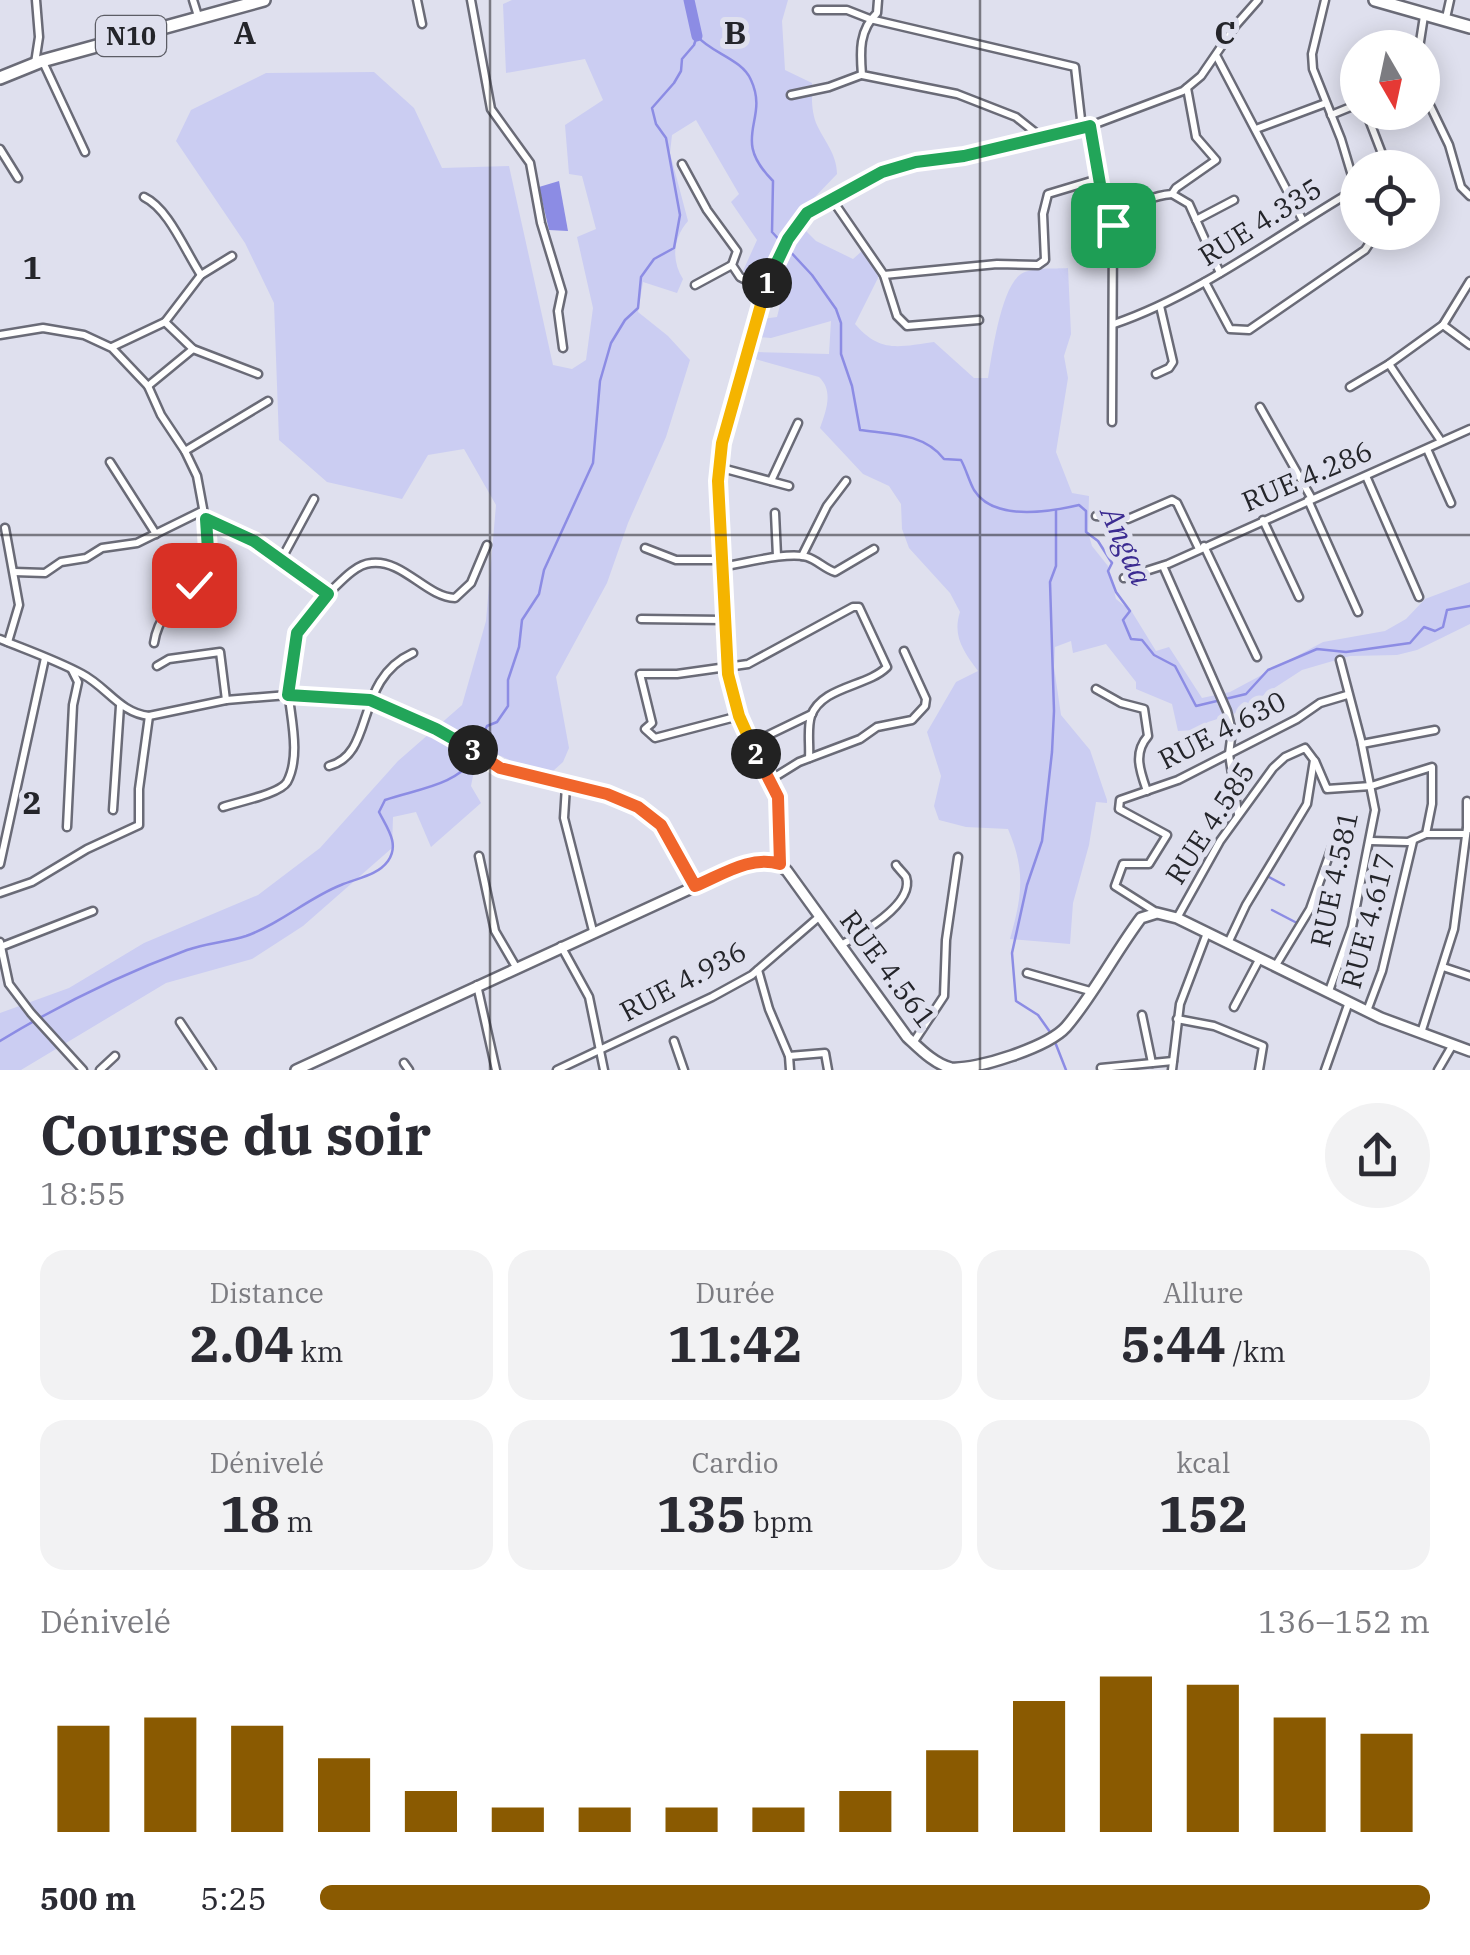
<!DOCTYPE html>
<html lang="fr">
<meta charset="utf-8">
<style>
body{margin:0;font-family:"IBM Plex Serif",serif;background:#f2f2f3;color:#2b2b33;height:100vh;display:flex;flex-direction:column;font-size:38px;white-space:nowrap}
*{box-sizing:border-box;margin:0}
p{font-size:32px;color:#7c7c81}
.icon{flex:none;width:55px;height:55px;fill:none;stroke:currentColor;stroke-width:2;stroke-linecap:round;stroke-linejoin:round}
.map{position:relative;height:1070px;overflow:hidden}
.drawer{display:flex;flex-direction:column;background:#fff;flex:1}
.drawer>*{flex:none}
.needle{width:65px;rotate:171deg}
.fabs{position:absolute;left:1340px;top:30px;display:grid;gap:20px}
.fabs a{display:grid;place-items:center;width:100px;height:100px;border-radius:50%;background:#fff;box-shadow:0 5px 25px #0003;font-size:50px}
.pin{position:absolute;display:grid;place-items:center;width:85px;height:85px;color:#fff;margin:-42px;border-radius:20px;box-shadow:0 5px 15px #0006}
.km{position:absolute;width:50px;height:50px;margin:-25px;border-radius:50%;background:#222;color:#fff;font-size:28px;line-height:50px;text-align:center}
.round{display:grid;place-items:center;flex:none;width:105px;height:105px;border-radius:52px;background:#f2f2f3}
.overview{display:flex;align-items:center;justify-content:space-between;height:170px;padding:0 40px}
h1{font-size:55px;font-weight:800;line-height:75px}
.metrics{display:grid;grid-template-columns:repeat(3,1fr);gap:15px;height:170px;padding:10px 40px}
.metrics div{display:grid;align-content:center;border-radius:25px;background:#f2f2f3;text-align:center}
.metrics b{font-size:50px;font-weight:800}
.metrics small{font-size:28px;font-weight:400}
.metrics p{font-size:28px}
.chart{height:280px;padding:20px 40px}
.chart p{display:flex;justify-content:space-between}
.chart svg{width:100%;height:180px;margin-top:10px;stroke:#8a5a01;stroke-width:6}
ul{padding:0 40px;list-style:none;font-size:32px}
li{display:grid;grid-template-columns:160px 120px 1fr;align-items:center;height:75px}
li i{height:25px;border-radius:12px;background:#8a5a01}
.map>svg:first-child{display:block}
.green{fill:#cbcdf2}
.water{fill:#8c8ce4}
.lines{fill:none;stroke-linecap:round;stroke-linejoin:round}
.stream{stroke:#8c8ce4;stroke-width:2.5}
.river{stroke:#8c8ce4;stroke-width:11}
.minor-casing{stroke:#6a6b77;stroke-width:11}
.secondary-casing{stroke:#6a6b77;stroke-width:14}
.trunk-casing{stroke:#6a6b77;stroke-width:16}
.minor{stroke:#fff;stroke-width:6}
.secondary{stroke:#fff;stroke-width:9}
.trunk{stroke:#fff;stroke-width:11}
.split-1-casing{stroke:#fff;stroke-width:20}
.split-2-casing{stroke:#fff;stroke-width:20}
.split-3-casing{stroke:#fff;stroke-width:20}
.split-4-casing{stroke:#fff;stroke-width:20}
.split-1{stroke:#22a559;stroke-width:12}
.split-2{stroke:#f5b400;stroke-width:12}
.split-3{stroke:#f0652b;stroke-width:12}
.split-4{stroke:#22a559;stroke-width:12}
.grid{fill:none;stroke:#24252a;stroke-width:2.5;stroke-opacity:0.55}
.labels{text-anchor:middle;stroke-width:10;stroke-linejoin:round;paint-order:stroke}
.shield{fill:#dfe0ee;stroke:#5c5d65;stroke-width:2.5}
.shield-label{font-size:25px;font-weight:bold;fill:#24252a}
.street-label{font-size:28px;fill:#24252a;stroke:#dfe0ee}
.water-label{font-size:30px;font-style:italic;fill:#3b2b91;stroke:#dfe0ee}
.grid-label{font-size:32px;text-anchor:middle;font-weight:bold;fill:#24252a;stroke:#dfe0ee;stroke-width:10;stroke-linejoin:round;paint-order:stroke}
</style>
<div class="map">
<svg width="1470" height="1070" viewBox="0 0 1470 1070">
<rect width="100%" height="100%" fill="#dfe0ee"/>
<!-- green -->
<g class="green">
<path d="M512 0H788L782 21 785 70 812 83C812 97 811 109 816 123 824 141 837 154 837 174L791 222 761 282 743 271 757 240 731 202 739 194 696 120 672 135 670 153 688 221C673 238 671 260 683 279L677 293 643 282 638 312 668 336 690 360 666 437 628 523 607 583 556 677 569 748 563 762 553 771 534 772 501 756 489 757 475 766 471 786 481 803 431 847 416 812 393 817 392 848 303 926 252 959 166 983 21 1070H0V1013L69 988 144 943 258 895 320 848 398 761 462 705 486 621 496 505 464 449 428 455 402 499 327 482 279 440 274 303 245 243 176 141 191 110 266 73 374 72 414 108 442 168 509 166 553 365 572 369 586 360 593 308 577 237 596 229 582 176 569 174 565 125 603 100 585 59 506 73 503 4Z"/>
<path d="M805 230 816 241 853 259 862 251 879 276 855 324C880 353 898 347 934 342L974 378H988C992 354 1001 287 1021 274 1032 267 1055 269 1068 268L1071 334 1064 356 1068 378 1056 452 1072 493 1089 496 1088 532 1092 546 1108 566 1116 599 1132 612 1156 651 1169 647 1202 698 1230 692 1323 642 1385 631 1406 619 1425 599 1470 582V624L1417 650 1397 655 1350 656 1302 670 1236 713 1208 722 1195 730 1178 731 1172 704 1136 689V682L1106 644 1073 653 1071 641 1055 647 1054 667 1061 715 1090 750 1107 800V803L1096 802 1089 845 1073 903 1070 944 1010 939C1022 896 1026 871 1008 829L966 827 939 820 934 806 941 776 927 732 956 682 978 671C964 652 952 636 960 612L950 593 909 548 902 529 901 504 889 486 863 474 820 428C826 411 834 391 819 377L755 359 757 352 829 354 831 321 771 338 758 337 762 319 777 317 780 305 768 304 786 256Z"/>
</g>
<!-- water -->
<polygon class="water" points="559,181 568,231 549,230 539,187"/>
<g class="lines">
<!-- stream -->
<g class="stream">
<polyline points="1267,876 1284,885"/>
<polyline points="1272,910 1297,923"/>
<polyline points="1050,1032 1038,1015 1016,1001 1012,953 1027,885 1042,841 1052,752 1054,711 1050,582 1056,566 1056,511"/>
<path d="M0 1041C59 1005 122 974 187 950 206 943 227 942 246 936 280 924 308 898 341 885 357 878 377 876 388 861 400 844 387 828 379 812L385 800C416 789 458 786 476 755 482 746 482 736 487 726L497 722 508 706V680L519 647 522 620 539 594 544 570 593 463 600 381 611 343 625 320 638 308 641 277 654 259 674 248 680 215 666 138 656 124 652 108 674 83 681 71 682 59 694 45 697 36C711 53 742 59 751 80 770 121 729 137 773 181L772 232 812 275 836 309 841 323V354L852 386 860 430C890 434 924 433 944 459L961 460C966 469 969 481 974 490 994 522 1049 512 1079 505L1086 511V532L1098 541 1112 563 1108 571 1116 592 1130 611 1123 620 1131 639 1142 640 1154 655 1175 666 1196 706 1246 694 1268 670 1317 649 1346 652 1410 643 1424 627 1435 631 1443 627 1447 610 1470 606"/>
<polyline points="1055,1042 1066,1070"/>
</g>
<!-- river -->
<polyline class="river" points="689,0 697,36"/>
<!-- minor casing -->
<g class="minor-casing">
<g id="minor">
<polyline points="193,0 198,16"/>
<polyline points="417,0 422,24"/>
<polyline points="471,0 491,109 530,163 541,223 562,292 558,311 563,348"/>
<path d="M878 0 877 13C859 30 860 51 862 75L957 94 1016 117 1041 137"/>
<polyline points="817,10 847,10 870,19 1075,67 1082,128"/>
<polyline points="1446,18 1450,0"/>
<polyline points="1419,48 1424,16"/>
<polyline points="1217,57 1302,219"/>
<polyline points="43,62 85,152"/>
<polyline points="35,63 39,37 36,0"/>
<polyline points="1422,89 1449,145 1461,187 1470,196"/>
<polyline points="791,95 829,87 861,75"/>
<polyline points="1366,112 1386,164 1405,160 1411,168"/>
<polyline points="1331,115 1358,104"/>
<path d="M1090 126 1099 184 1113 225C1140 212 1137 197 1172 194L1176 188 1216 160 1196 137 1187 88"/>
<polyline points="1256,129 1326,103"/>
<polyline points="0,149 18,178"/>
<polyline points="682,164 707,210 737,251 732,265 740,277 764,289"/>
<polyline points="1172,194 1189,204 1220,273"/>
<path d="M144 197C169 209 185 251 201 275"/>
<polyline points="831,198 884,275 997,264 1038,265 1045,260 1043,214 1048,194 1098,179"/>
<polyline points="1196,220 1234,200"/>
<polyline points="232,256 201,275 165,322 193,349 258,374"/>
<polyline points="884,275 897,316 907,326 979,320"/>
<polyline points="1205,282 1230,329 1249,330 1365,250 1369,244 1368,232"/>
<polyline points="695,285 732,265"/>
<path d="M1114 324C1201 294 1277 235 1356 189L1341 139 1313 69 1312 54 1325 0"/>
<polyline points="1443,325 1470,345"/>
<polyline points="0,335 43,328 84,335 112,348 148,386 161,415 185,451 197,476 205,519 253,541 328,594"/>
<polyline points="112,347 165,322"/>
<polyline points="1389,364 1441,441"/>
<polyline points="1156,374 1169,368 1173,362 1160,306"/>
<polyline points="148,386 193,349"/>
<polyline points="1350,387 1389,364 1443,325 1470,281"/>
<polyline points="1260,407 1312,499"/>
<polyline points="1112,422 1113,225"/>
<polyline points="1427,449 1451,503"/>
<polyline points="185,451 268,401"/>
<polyline points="110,462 156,534"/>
<polyline points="718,467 789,486"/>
<polyline points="1366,476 1419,597"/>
<polyline points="771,481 798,423"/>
<polyline points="1308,500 1358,612"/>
<polyline points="775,513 777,556"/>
<polyline points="1096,516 1128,519 1172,500 1177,503 1199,549"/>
<polyline points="1263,520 1299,597"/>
<polyline points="5,528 19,605 8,642"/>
<polyline points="1204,546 1257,657"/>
<polyline points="645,548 676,560 720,560"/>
<polyline points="802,556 827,506 846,481"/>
<polyline points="281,560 314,499"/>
<polyline points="1163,566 1227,711 1232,731 1229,754 1238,814"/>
<path d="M720 567C742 564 788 551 807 557 817 560 825 569 835 572L874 549"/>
<polyline points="14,572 45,573 61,562 86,558 102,548 137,543 202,511"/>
<polyline points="1124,578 1168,564 1470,429"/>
<polyline points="641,619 724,620"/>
<path d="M0 639C27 650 56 660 82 674 107 687 120 713 149 716L226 700 288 695 369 700 436 729 501 768 607 794 638 807 661 825 695 886"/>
<path d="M154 643C157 621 175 595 195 585L207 550 206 521"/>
<polyline points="157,666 169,659 220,652 226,700"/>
<path d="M1096 689 1121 703 1144 709 1148 736C1133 753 1140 771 1147 791"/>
<path d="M739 716 655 738 645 729 652 723 640 674H677L748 664 853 607H859L887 667C867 687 822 686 811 716 807 728 810 745 809 758"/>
<polyline points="750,744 812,714"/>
<polyline points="1362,744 1435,730"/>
<polyline points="1315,761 1327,789 1371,786 1432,767 1432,804 1426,834 1408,842 1371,841"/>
<path d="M329 766C376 754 353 680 413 653"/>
<polyline points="770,780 799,762 860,739 877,727 912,720 925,706 926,699 904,651"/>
<polyline points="566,786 564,818 593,931"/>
<polyline points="1467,801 1467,828"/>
<path d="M223 807C237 802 280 794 287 782 300 758 292 723 289 698 284 653 302 619 334 588 343 579 357 564 371 563 403 559 426 597 455 598L471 583 487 545"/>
<polyline points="113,810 120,706"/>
<polyline points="67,827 73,705 78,682 72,670"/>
<polyline points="1426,834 1466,834"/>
<polyline points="479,856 495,931 516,967"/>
<polyline points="0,864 45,658"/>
<polyline points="780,864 778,797 741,722 728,675 717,481 723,443 757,313 764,289 789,239 807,213 821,203 890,169 964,156 1090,126 1183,91 1201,76 1236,25 1258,0"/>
<polyline points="0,893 32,882 87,849 139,825 139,789 149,716"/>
<polyline points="1156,912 1115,886 1123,864 1149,864 1167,835 1119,809 1120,800 1178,780 1297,719 1320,703 1347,695"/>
<polyline points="1177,918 1220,841 1273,768 1285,757 1305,748 1314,760 1307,804 1246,905 1229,941"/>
<polyline points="0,942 9,984 31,1013 83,1070"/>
<path d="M841 945C859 935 915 904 906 877 905 875 897 867 896 865"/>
<polyline points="3,946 93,911"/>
<polyline points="561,946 589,997 604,1070"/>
<polyline points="1276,965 1310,909 1332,847"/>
<polyline points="1443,967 1470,976"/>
<polyline points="758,970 769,1009 789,1056 790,1070"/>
<polyline points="1027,973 1090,991"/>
<polyline points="477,985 496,1070"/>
<polyline points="1329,991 1352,927 1375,810 1361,740 1340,660"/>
<polyline points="1234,1007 1260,958"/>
<polyline points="1367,1011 1382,971 1413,841"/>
<polyline points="1142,1015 1152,1063"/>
<polyline points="1177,1019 1214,1026 1263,1046 1259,1070"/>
<polyline points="180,1022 212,1070"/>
<polyline points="1421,1033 1454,929 1467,828 1470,829"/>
<polyline points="674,1041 684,1070"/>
<polyline points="913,1043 944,996 946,940 958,857"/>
<polyline points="789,1056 825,1053 828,1070"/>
<polyline points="404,1063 409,1070"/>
<polyline points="1101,1068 1173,1061"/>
<polyline points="100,1070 115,1056"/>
<polyline points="557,1070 712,997 752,975 820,916"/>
<polyline points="1172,1070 1180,1004 1207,933"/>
<polyline points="1325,1070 1349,1002"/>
<polyline points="1438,1070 1452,1046"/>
</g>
</g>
<!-- secondary casing -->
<g class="secondary-casing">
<path id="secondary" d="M296 1070 744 864C760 860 775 859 787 871L907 1037C919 1048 934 1064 951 1068 977 1070 1048 1047 1066 1027 1092 997 1116 951 1141 918L1157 913 1177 918 1381 1018 1470 1051"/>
</g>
<!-- trunk casing -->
<g class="trunk-casing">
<g id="trunk">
<polyline points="1375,0 1470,27"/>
<polyline points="0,78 42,61 264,0"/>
</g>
</g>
<!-- minor -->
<use href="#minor" class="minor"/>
<!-- secondary -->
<use href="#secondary" class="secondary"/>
<!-- trunk -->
<use href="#trunk" class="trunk"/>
</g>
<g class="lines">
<!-- split-1 casing -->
<g class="split-1-casing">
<polyline id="split-1" points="767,283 788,239 807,213 882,172 916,162 964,156 1090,126 1100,184 1113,225"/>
</g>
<!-- split-2 casing -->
<g class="split-2-casing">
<polyline id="split-2" points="756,754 739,716 728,674 718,481 722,443 767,283"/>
</g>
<!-- split-3 casing -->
<g class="split-3-casing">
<path id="split-3" d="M473 750 500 768 607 794 638 807 661 825 695 886C722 875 750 855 780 864L778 797 756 754"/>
</g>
<!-- split-4 casing -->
<g class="split-4-casing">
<polyline id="split-4" points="194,585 208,550 206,519 254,541 328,594 297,633 288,695 370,700 436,729 473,750"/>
</g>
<!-- split-1 -->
<use href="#split-1" class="split-1"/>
<!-- split-2 -->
<use href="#split-2" class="split-2"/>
<!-- split-3 -->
<use href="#split-3" class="split-3"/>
<!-- split-4 -->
<use href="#split-4" class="split-4"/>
</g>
<!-- grid -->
<path class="grid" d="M490 0V1070M980 0V1070M0 535H1470"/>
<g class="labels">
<!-- shield labels -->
<rect class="shield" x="96" y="16" width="70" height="40" rx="8"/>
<g class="shield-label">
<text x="131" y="45">N10</text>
</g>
<!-- street labels -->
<g class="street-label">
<text transform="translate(1260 222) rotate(-32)" y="10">RUE 4.335</text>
<text transform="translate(1307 476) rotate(-23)" y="10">RUE 4.286</text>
<text transform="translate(1222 730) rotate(-27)" y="10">RUE 4.630</text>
<text transform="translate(1210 823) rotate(-57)" y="10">RUE 4.585</text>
<text transform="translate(1334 879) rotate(-78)" y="10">RUE 4.581</text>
<text transform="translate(1368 921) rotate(-75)" y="10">RUE 4.617</text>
<text transform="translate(888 969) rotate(53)" y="10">RUE 4.561</text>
<text transform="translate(683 981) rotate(-28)" y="10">RUE 4.936</text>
</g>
<!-- water labels -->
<g class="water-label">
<text transform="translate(1126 546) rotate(66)" y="10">Angaa</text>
</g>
</g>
<g class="grid-label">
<text x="245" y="44">A</text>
<text x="735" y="44">B</text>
<text x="1225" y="44">C</text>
<text x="32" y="279">1</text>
<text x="32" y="814">2</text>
</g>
</svg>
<div class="fabs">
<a><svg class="needle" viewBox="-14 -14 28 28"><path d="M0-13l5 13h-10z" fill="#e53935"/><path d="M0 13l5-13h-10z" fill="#7c7c81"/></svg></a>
<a><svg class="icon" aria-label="locate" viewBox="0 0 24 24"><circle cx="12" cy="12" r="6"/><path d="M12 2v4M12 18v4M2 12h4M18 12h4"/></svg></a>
</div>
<div class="pin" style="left:1113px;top:225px;background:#1e9e55"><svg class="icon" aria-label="arrive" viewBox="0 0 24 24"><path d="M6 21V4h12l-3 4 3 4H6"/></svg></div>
<div class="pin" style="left:194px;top:585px;background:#d93025"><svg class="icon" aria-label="check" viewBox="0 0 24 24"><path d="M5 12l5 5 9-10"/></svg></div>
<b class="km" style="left:767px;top:283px">1</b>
<b class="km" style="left:756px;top:754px">2</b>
<b class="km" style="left:473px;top:750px">3</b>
</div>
<section class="drawer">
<div class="overview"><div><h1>Course du soir</h1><p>18:55</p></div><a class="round"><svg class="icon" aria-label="share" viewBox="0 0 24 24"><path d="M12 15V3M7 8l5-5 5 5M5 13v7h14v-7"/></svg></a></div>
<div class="metrics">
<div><p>Distance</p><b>2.04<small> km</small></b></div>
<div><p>Durée</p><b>11:42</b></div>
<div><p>Allure</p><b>5:44<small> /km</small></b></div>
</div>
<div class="metrics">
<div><p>Dénivelé</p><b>18<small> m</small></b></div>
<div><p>Cardio</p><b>135<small> bpm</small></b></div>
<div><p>kcal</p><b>152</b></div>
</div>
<div class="chart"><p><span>Dénivelé</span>136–152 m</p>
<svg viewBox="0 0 160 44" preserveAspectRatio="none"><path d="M5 44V18M15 44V16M25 44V18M35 44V26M45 44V34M55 44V38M65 44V38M75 44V38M85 44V38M95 44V34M105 44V24M115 44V12M125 44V6M135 44V8M145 44V16M155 44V20"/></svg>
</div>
<ul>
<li><b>500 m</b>5:25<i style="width:100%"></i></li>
</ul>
</section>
